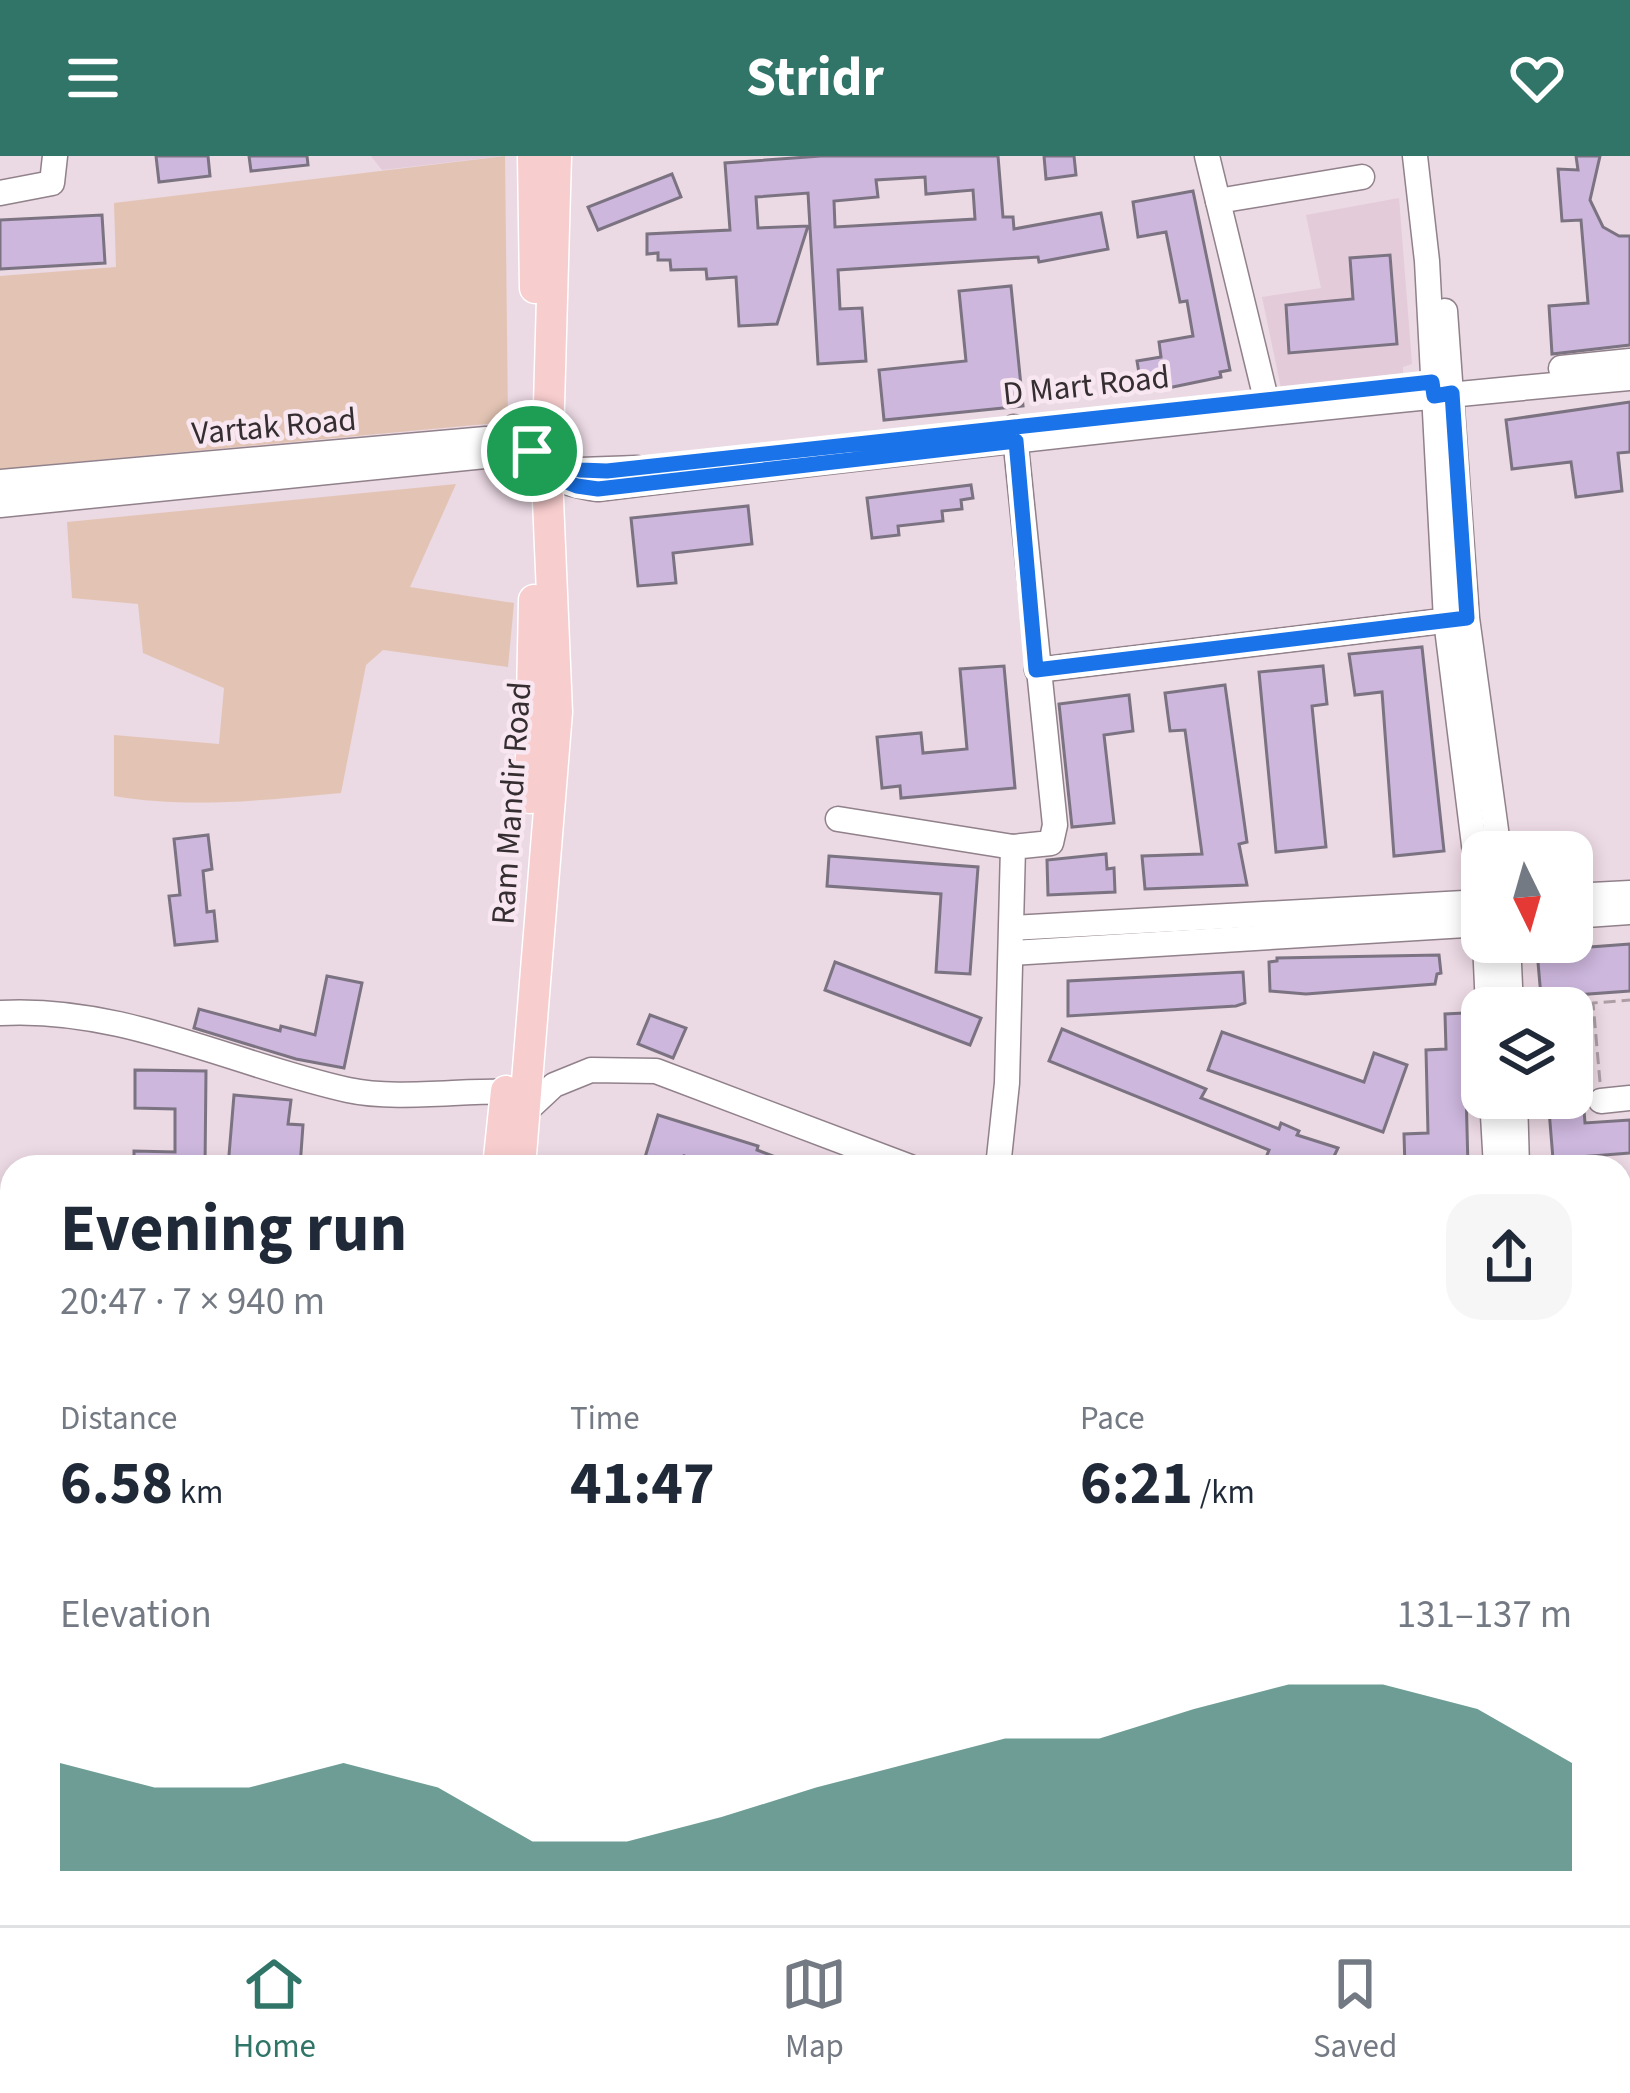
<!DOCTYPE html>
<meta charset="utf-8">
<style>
body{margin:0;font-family:"Source Sans 3",sans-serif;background:#f6f6f7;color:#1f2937;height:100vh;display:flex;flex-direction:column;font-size:45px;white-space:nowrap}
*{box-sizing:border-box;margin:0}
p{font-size:39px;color:#747a83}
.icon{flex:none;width:66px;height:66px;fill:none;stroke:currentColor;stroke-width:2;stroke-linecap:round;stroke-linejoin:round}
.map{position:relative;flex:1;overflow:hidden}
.sheet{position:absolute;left:0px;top:999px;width:1632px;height:771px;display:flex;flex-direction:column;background:#fff;border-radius:36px 36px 0 0;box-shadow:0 6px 18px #0003}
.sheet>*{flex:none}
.needle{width:78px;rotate:175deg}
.tools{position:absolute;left:1461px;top:675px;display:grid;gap:24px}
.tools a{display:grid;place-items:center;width:132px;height:132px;border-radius:24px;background:#fff;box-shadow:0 6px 18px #0003;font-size:60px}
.pin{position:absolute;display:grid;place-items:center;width:102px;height:102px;color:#fff;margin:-51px;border:6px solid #fff;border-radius:50%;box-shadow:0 3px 12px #0007}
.round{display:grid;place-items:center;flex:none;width:126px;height:126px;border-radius:36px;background:#f6f6f7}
.head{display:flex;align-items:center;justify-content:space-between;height:204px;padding:0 60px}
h1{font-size:66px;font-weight:700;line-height:90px}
.figures{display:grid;grid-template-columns:repeat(3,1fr);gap:18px;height:204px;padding:12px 60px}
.figures div{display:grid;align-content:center}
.figures b{font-size:60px;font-weight:700}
.figures small{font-size:33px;font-weight:400}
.figures p{font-size:33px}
.chart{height:336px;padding:24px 60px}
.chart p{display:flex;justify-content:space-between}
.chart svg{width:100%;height:216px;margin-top:12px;fill:#317569;opacity:.7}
header{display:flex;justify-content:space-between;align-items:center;height:156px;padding:0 60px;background:#317569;color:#fff;font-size:54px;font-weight:700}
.menu{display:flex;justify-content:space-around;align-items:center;height:168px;border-top:3px solid #e0e1e3;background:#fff;font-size:33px;color:#747a83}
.menu a{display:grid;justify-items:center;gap:6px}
.menu .active{color:#317569}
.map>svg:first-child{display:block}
.built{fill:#e3cbd9}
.green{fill:#e3c4b4}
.building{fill:#cdb7dd;stroke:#7b7381;stroke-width:3;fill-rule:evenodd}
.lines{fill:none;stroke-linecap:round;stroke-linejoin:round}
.minor-casing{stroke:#91818a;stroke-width:27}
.major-casing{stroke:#fff;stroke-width:33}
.path{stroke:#ad9ea6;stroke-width:3;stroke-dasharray:12 6;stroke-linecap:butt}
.minor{stroke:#fff;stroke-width:24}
.major{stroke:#f8cdce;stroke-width:30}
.route-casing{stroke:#fff;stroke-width:24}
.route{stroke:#1a73e8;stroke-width:15}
.labels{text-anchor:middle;stroke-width:9;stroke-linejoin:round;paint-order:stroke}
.street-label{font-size:33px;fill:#352e31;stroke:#f8e6f0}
</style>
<header><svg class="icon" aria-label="menu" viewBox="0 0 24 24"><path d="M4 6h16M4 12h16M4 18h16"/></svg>Stridr<svg class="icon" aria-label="heart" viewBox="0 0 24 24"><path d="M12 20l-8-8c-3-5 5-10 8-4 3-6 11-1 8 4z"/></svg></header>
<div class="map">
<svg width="1630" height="1769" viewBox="0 0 1630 1769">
<rect width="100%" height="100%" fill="#ebd9e3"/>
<!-- built -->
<g class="built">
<polygon points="371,0 503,0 382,14"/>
<polygon points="1399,42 1412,208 1403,211 1403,222 1281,232 1262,141 1321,132 1306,59"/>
</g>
<!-- green -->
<g class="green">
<polygon points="505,0 508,266 0,313 0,120 116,111 114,47"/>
<path d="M456 328 410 431 514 447 508 511 383 494 366 509 341 637C267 644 188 653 114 640V579L219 588 224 532 143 497 138 448 72 442 67 366Z"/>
</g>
<!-- building -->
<g class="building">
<polygon points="156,0 208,0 210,20 159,26"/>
<polygon points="249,0 307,0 308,9 251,15"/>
<path d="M821 0H998L1003 61H1013L1014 73 1101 57 1108 93 1039 106 1038 101 838 114 840 153 862 152 866 205 818 208 808 37 756 41 758 72 808 70 777 168 739 170 736 121 707 123 706 113 671 114 670 104H658V97L647 98V78L730 74 725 7ZM925 21 926 38 973 34 975 63 835 71 834 45 878 41 876 24Z"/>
<polygon points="1044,0 1074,0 1076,19 1046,23"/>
<polygon points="1576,0 1600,0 1590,44 1603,71 1619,80 1630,80 1630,189 1552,198 1549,150 1588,147 1581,64 1562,65 1558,13 1578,14"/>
<polygon points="672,18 681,41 598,74 588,51"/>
<polygon points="1193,35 1230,214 1220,216 1221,221 1168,232 1167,229 1155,231 1154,227 1141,229 1137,205 1161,201 1159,186 1193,180 1187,145 1180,146 1166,76 1138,81 1133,46"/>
<polygon points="102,59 105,107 0,113 0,64"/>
<polygon points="1390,99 1397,188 1289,197 1286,149 1353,143 1350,102"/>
<polygon points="1011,130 1023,250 884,264 879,214 966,205 959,135"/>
<polygon points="1630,246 1630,296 1618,297 1622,335 1576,341 1571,306 1512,313 1506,264"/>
<polygon points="971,329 973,342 961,344 962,353 942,355 943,365 898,370 899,379 872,382 867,342"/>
<polygon points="748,350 752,388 673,397 676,427 638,430 631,362"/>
<polygon points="1422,491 1444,695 1394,700 1382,536 1355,539 1349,498"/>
<polygon points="1004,510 1015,632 901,642 900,630 882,632 877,581 921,577 923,597 967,593 960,513"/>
<polygon points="1323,510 1327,548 1312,550 1326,691 1276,696 1259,516"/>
<polygon points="1225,529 1247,686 1239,688 1247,729 1145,733 1142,700 1202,698 1185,574 1170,575 1165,537"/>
<polygon points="1129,539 1133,575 1104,579 1114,667 1072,671 1059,548"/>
<polygon points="208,679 212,713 203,715 207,756 214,755 217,785 175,789 169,740 180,739 174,683"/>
<polygon points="1106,698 1107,713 1114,712 1115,736 1048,739 1047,704"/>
<polygon points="829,700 978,711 970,818 936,816 941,738 827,730"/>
<polygon points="1630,788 1630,835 1576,839 1577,852 1542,852 1537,795"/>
<polygon points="1439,799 1441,817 1437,818 1435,828 1306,838 1270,835 1269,806 1277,805 1277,802"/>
<polygon points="835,806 981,862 970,889 825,834"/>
<polygon points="1243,816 1245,847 1236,850 1068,860 1068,825"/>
<polygon points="327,820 362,827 344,912 296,903 194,872 199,853 280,875 281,870 315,879"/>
<polygon points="1464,857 1468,1011 1405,1011 1404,978 1428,977 1426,894 1446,893 1445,858"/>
<polygon points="650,859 686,872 673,902 638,888"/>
<polygon points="1062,873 1206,933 1201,942 1279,973 1281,967 1299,975 1297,979 1338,992 1329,1011 1280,1011 1265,1004 1269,994 1049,905"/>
<polygon points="1222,876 1364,926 1374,897 1407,909 1383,976 1208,914"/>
<polygon points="135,914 206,915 205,1011 134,1011 134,995 175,996 175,953 135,952"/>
<polygon points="234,939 291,944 288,968 303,969 300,1011 228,1011"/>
<polygon points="1548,942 1583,942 1585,967 1630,964 1630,997 1553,1003"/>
<polygon points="658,959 758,990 757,994 802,1011 721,1011 684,1000 681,1011 642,1011"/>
</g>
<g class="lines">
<!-- minor casing -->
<g class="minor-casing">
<g id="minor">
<polyline points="1207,0 1266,243"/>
<polyline points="1415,0 1427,105 1446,464 1482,753"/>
<polyline points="0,37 52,27 55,0"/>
<polyline points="1218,45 1362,21"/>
<polyline points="1445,155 1467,462 1499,696"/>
<polyline points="1561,212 1630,205"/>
<polyline points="0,326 486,283 580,314 637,312"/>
<path d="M0 349 485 300C524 310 559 328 598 333 942 292 1285 253 1630 222"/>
<polyline points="1037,514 1459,463"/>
<polyline points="838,663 1013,691"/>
<polyline points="1572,740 1630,737"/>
<polyline points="1572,760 1630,756"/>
<polyline points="1013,772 1482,746"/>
<polyline points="1485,786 1488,852"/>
<polyline points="1508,786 1511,852"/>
<polyline points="1012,797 1482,768"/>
<path d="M0 857C122 850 231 908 348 934 398 945 468 933 522 936"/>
<polyline points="1492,942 1496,1011"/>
<polyline points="1515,942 1517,1011"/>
<polyline points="1601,945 1630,942"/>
<polyline points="524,957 554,929 591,914 656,915 910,1011"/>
<polyline points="998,1011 1007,927 1013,691 1051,687 1055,669 1014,271"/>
<polyline points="0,1154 12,1171"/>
<polyline points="0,1304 12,1303"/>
<polyline points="0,1481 12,1483"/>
<polyline points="247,1758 255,1769"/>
<polyline points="931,1758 943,1769"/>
<polyline points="802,1769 812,1758"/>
<polyline points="1291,1769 1296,1758"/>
<polyline points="1310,1769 1315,1758"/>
</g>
</g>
<!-- major casing -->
<g class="major-casing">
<g id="major">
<polyline points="533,0 535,132"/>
<polyline points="530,642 534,444"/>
<polyline points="498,1011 506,935"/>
<polyline points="520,1011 557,556 547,320 556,0"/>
<polyline points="371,1769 374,1758"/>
<polyline points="395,1769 398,1758"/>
</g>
</g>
<!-- path -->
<polyline class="path" points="1600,926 1593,847 1630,844"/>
<!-- minor -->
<use href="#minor" class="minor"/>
<!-- major -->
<use href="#major" class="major"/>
</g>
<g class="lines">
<!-- route casing -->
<g class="route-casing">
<polygon id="route" points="1432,226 1434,240 1452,237 1467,462 1036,514 1016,285 598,333 577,330 531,312 532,295 580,314 607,315"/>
</g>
<!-- route -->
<use href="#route" class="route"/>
</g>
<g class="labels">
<!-- street labels -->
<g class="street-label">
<text transform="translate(1086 228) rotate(-6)" y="12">D Mart Road</text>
<text transform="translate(274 269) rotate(-5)" y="12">Vartak Road</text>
<text transform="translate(510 647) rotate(-86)" y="12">Ram Mandir Road</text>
</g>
</g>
</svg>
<div class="tools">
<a><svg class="needle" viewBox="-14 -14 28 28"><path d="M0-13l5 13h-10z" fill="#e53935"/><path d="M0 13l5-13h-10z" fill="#747a83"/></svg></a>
<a><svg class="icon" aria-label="layers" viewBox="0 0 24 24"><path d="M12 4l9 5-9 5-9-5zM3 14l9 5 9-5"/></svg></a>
</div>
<div class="pin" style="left:532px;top:295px;background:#1e9e55"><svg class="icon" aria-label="arrive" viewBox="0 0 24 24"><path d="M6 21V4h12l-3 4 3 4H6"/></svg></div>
<section class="sheet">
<div class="head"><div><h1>Evening run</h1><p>20:47 · 7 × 940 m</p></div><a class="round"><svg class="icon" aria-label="share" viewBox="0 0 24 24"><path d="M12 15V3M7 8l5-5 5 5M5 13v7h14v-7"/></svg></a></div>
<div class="figures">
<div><p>Distance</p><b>6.58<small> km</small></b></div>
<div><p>Time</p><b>41:47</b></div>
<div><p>Pace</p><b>6:21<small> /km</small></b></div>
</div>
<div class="chart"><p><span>Elevation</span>131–137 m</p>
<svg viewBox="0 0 160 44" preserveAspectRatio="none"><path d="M0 44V22L10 27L20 27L30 22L40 27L50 38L60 38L70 33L80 27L90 22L100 17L110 17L120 11L130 6L140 6L150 11L160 22V44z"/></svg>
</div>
</section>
</div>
<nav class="menu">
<a class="active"><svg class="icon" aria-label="home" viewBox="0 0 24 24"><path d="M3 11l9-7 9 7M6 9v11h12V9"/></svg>Home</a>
<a><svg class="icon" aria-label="map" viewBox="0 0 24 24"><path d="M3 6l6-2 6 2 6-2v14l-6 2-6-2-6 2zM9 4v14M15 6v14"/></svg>Map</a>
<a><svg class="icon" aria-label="saved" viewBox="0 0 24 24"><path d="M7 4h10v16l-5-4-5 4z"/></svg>Saved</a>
</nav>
